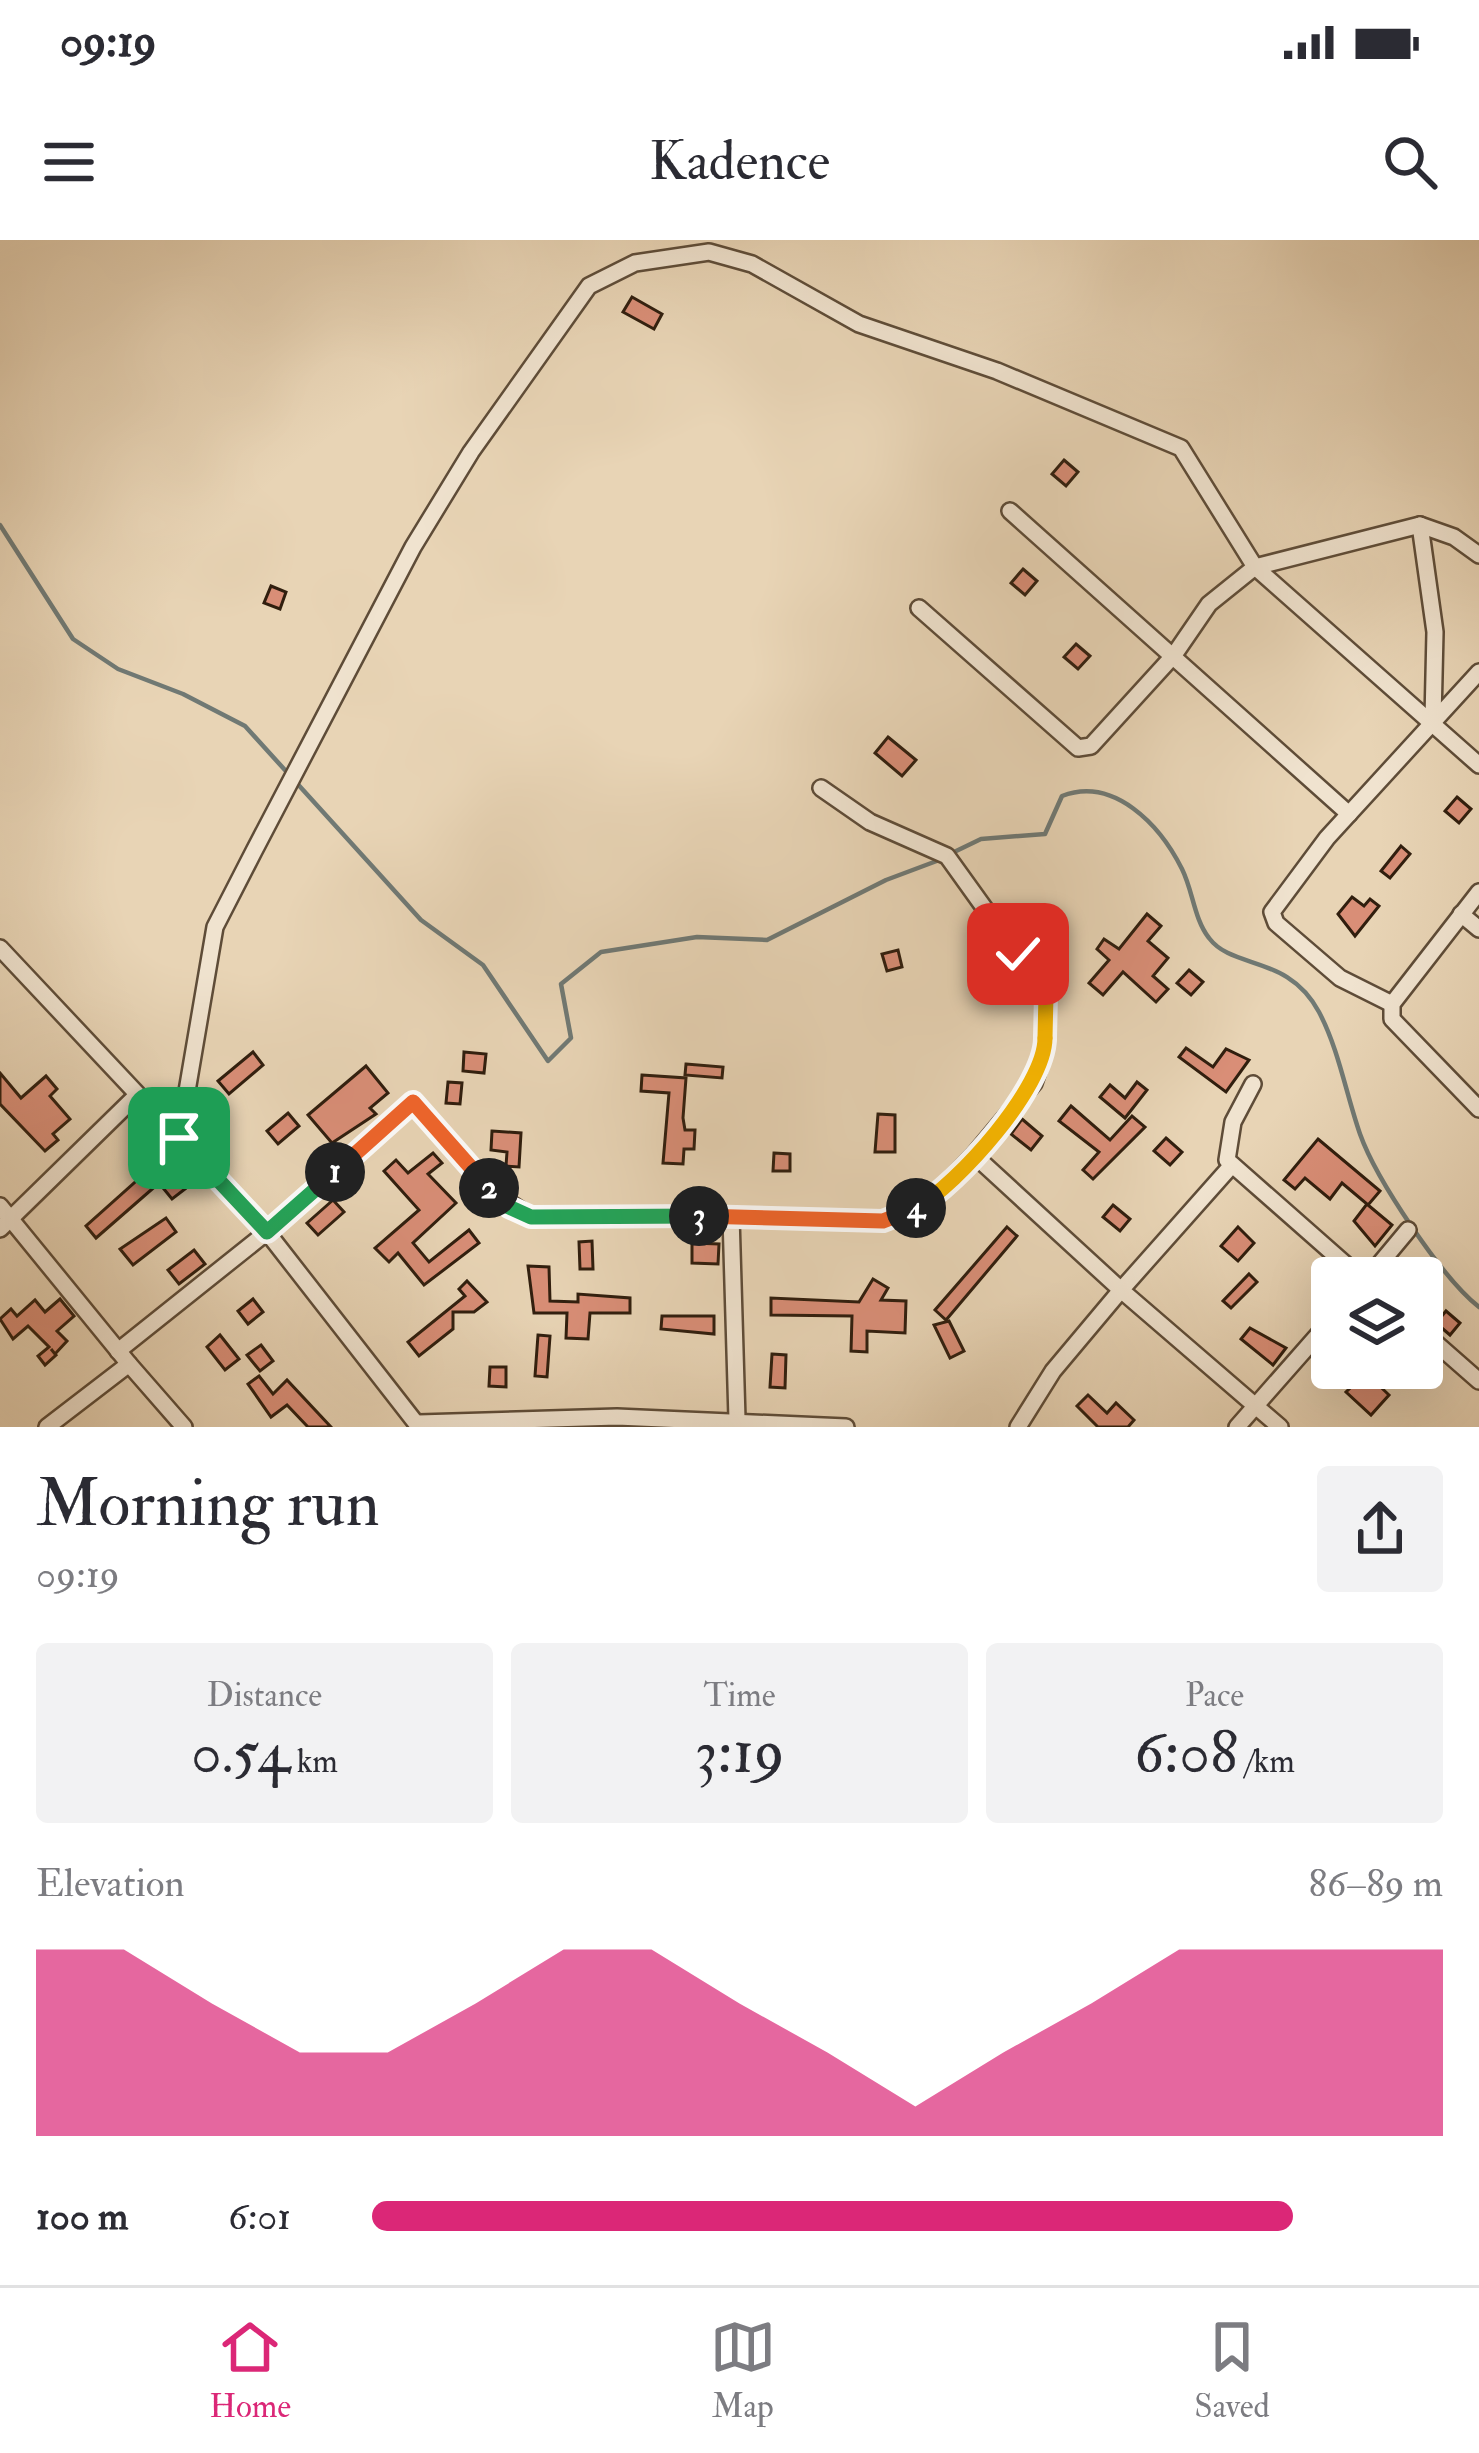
<!DOCTYPE html>
<meta charset="utf-8">
<style>
body{margin:0;font-family:"IM FELL Double Pica",serif;background:#f2f2f3;color:#2b2b33;height:100vh;display:flex;flex-direction:column;font-size:45px;white-space:nowrap}
*{box-sizing:border-box;margin:0}
p{font-size:39px;color:#7c7c81}
.icon{flex:none;width:66px;height:66px;fill:none;stroke:currentColor;stroke-width:2;stroke-linecap:round;stroke-linejoin:round}
.map{position:relative;height:1187px;overflow:hidden}
.details{display:flex;flex-direction:column;background:#fff;flex:1}
.details>*{flex:none}
.fabs{position:absolute;left:1311px;top:1017px;display:grid;gap:24px}
.fabs a{display:grid;place-items:center;width:132px;height:132px;border-radius:12px;background:#fff;box-shadow:0 12px 48px #0002;font-size:60px}
.pin{position:absolute;display:grid;place-items:center;width:102px;height:102px;color:#fff;margin:-51px;border-radius:24px;box-shadow:0 6px 18px #0006}
.km{position:absolute;width:60px;height:60px;margin:-30px;border-radius:50%;background:#222;color:#fff;font-size:33px;line-height:60px;text-align:center}
.round{display:grid;place-items:center;flex:none;width:126px;height:126px;border-radius:12px;background:#f2f2f3}
.headline{display:flex;align-items:center;justify-content:space-between;height:204px;padding:0 36px}
h1{font-size:66px;font-weight:600;line-height:90px}
.stats{display:grid;grid-template-columns:repeat(3,1fr);gap:18px;height:204px;padding:12px 36px}
.stats div{display:grid;align-content:center;border-radius:12px;background:#f2f2f3;text-align:center}
.stats b{font-size:60px;font-weight:600}
.stats small{font-size:33px;font-weight:400}
.stats p{font-size:33px}
.chart{height:336px;padding:24px 36px}
.chart p{display:flex;justify-content:space-between}
.chart svg{width:100%;height:216px;margin-top:12px;fill:#db2777;opacity:.7}
ul{padding:0 36px;list-style:none;font-size:39px}
li{display:grid;grid-template-columns:192px 144px 1fr;align-items:center;height:90px}
li i{height:30px;border-radius:15px;background:#db2777}
.status{display:flex;justify-content:space-between;align-items:center;height:84px;padding:0 60px;background:#fff;direction:ltr}
.status svg{height:33px;fill:currentColor}
header{display:flex;justify-content:space-between;align-items:center;height:156px;padding:0 36px;background:#fff;font-size:54px;font-weight:600}
.tab-bar{display:flex;justify-content:space-around;align-items:center;height:168px;border-top:3px solid #e1e1e2;background:#fff;font-size:33px;color:#7c7c81}
.tab-bar a{display:grid;justify-items:center;gap:6px}
.tab-bar .current{color:#db2777}
.map>svg:first-child{display:block}
.lines{fill:none;stroke-linecap:round;stroke-linejoin:round}
.stream{stroke:#707974;stroke-width:4.5}
.building{fill:#d98e77;stroke:#301e0e;stroke-width:3}
.street-casing{stroke:#5e4c38;stroke-width:20}
.street{stroke:#f0e3cf;stroke-width:15}
.split-1-casing{stroke:#fff;stroke-width:24}
.split-2-casing{stroke:#fff;stroke-width:24}
.split-3-casing{stroke:#fff;stroke-width:24}
.split-4-casing{stroke:#fff;stroke-width:24}
.split-5-casing{stroke:#fff;stroke-width:24}
.split-6-casing{stroke:#fff;stroke-width:24}
.split-1{stroke:#22a559;stroke-width:15}
.split-2{stroke:#f0652b;stroke-width:15}
.split-3{stroke:#22a559;stroke-width:15}
.split-4{stroke:#f0652b;stroke-width:15}
.split-5{stroke:#f5b400;stroke-width:15}
.split-6{stroke:#f5b400;stroke-width:15}
</style>
<div class="status"><b>09:19</b><svg viewBox="0 0 49 12"><path d="M0 12V9h3v3zM5 12V6h3v6zM10 12V3h3v9zM15 12V0h3v12zM26 1h20v11H26zM47 4h2v5h-2z"/></svg></div>
<header><svg class="icon" aria-label="menu" viewBox="0 0 24 24"><path d="M4 6h16M4 12h16M4 18h16"/></svg>Kadence<svg class="icon" aria-label="search" viewBox="0 0 24 24"><circle cx="10" cy="10" r="6"/><path d="M15 15l6 6"/></svg></header>
<div class="map">
<svg width="1479" height="1187" viewBox="0 0 1479 1187">
<rect width="100%" height="100%" fill="#e8d4b5"/>
<filter id="stains"><feTurbulence type="fractalNoise" baseFrequency=".00167" numOctaves="4"/><feColorMatrix values="0 0 0 0 .2 0 0 0 0 .09 0 0 0 0 .02 0 0 0 .5 -.17"/></filter>
<radialGradient id="worn" r=".72"><stop offset=".6" stop-color="#630" stop-opacity="0"/><stop offset="1" stop-color="#630" stop-opacity=".3"/></radialGradient>
<g class="lines">
<!-- stream -->
<g class="stream">
<polyline points="0,285 73,399 118,429 183,454 245,486 421,680 483,725 548,821 571,798 561,744 601,712 697,697 767,700 886,640 942,619"/>
<path d="M952 613 981 599 1045 594 1062 556C1114 536 1160 585 1182 629 1193 651 1194 679 1209 698 1233 730 1288 714 1319 772 1339 810 1346 854 1360 894 1376 939 1442 1038 1479 1067"/>
</g>
</g>
<!-- building -->
<g class="building">
<polygon points="632,57 662,74 654,89 623,72"/>
<polygon points="1064,220 1078,232 1066,246 1052,234"/>
<polygon points="1023,329 1037,341 1025,355 1011,343"/>
<polygon points="271,346 286,352 280,369 264,363"/>
<polygon points="1076,404 1090,416 1078,429 1064,417"/>
<polygon points="888,497 916,520 902,536 875,513"/>
<polygon points="1457,557 1471,569 1459,583 1445,571"/>
<polygon points="1401,606 1410,614 1390,638 1381,631"/>
<polygon points="1352,657 1364,666 1370,659 1379,666 1355,696 1338,674"/>
<polygon points="1147,674 1161,686 1148,701 1168,718 1153,736 1168,749 1156,762 1123,732 1103,755 1089,743 1109,720 1097,709 1104,699 1119,709"/>
<polygon points="898,710 902,727 887,731 882,714"/>
<polygon points="1189,730 1203,742 1191,755 1177,743"/>
<polygon points="1186,808 1213,827 1226,809 1249,820 1226,852 1179,817"/>
<polygon points="253,812 263,825 229,854 218,841"/>
<polygon points="464,812 486,814 484,833 463,831"/>
<polygon points="686,824 723,827 722,838 685,835"/>
<polygon points="366,826 388,853 370,868 376,874 332,903 308,875"/>
<polygon points="0,833 21,858 46,836 57,849 50,856 70,879 53,894 58,900 45,911 0,864"/>
<polygon points="642,835 686,838 683,878 685,890 695,890 694,909 684,909 683,924 663,923 669,853 641,851"/>
<polygon points="448,842 462,843 460,864 446,863"/>
<polygon points="1137,842 1147,850 1125,878 1100,857 1110,845 1125,858"/>
<polygon points="1071,866 1110,900 1132,876 1145,887 1093,939 1083,930 1099,912 1059,881"/>
<polygon points="288,873 299,886 278,904 267,891"/>
<polygon points="878,874 895,875 895,912 875,912"/>
<polygon points="1022,879 1042,896 1031,910 1011,894"/>
<polygon points="492,891 521,893 519,927 506,926 507,912 491,910"/>
<polygon points="1166,898 1182,912 1170,925 1154,911"/>
<polygon points="1318,899 1380,951 1368,965 1392,985 1375,1006 1354,981 1367,964 1342,943 1330,959 1305,938 1295,949 1284,940"/>
<polygon points="433,913 442,923 428,934 456,963 413,1003 429,1022 469,990 479,1003 424,1045 398,1013 389,1022 375,1008 419,970 384,931 396,920 408,933"/>
<polygon points="774,913 790,914 790,931 773,931"/>
<polygon points="161,919 185,949 172,959 159,943 96,998 86,986"/>
<polygon points="333,960 344,972 318,995 307,983"/>
<polygon points="1113,965 1130,979 1120,991 1103,977"/>
<polygon points="166,978 176,992 133,1025 120,1009"/>
<polygon points="1007,987 1017,996 946,1080 935,1070"/>
<polygon points="1238,987 1254,1003 1238,1021 1221,1006"/>
<polygon points="592,1001 593,1029 580,1029 579,1002"/>
<polygon points="692,1003 719,1004 718,1024 692,1023"/>
<polygon points="194,1010 205,1024 179,1044 168,1030"/>
<polygon points="528,1026 549,1027 550,1061 578,1062 578,1054 630,1058 630,1073 590,1073 588,1099 566,1098 567,1073 534,1073"/>
<polygon points="1249,1034 1257,1042 1231,1068 1223,1061"/>
<polygon points="873,1039 888,1048 881,1060 906,1061 905,1093 867,1091 867,1112 851,1111 852,1076 771,1075 771,1058 859,1062"/>
<polygon points="467,1041 487,1062 474,1072 453,1072 453,1089 419,1116 408,1102 465,1056 459,1049"/>
<polygon points="60,1059 74,1076 57,1091 67,1101 55,1114 51,1109 56,1115 45,1125 38,1116 49,1107 28,1086 13,1099 0,1079 11,1069 17,1076 35,1060 45,1072"/>
<polygon points="253,1059 263,1072 248,1084 238,1071"/>
<polygon points="1446,1071 1460,1083 1450,1095 1436,1083"/>
<polygon points="662,1076 714,1076 714,1094 661,1089"/>
<polygon points="949,1081 964,1111 950,1118 934,1085"/>
<polygon points="1250,1088 1286,1108 1273,1125 1241,1099"/>
<polygon points="220,1095 239,1119 225,1130 207,1107"/>
<polygon points="538,1095 550,1096 547,1137 535,1136"/>
<polygon points="261,1105 273,1121 260,1131 247,1115"/>
<polygon points="772,1114 786,1115 785,1148 770,1147"/>
<polygon points="490,1127 506,1127 506,1147 489,1146"/>
<polygon points="1366,1133 1389,1155 1371,1175 1346,1152"/>
<polygon points="259,1136 273,1154 287,1140 331,1187 308,1187 287,1165 271,1177 248,1144"/>
<polygon points="1088,1155 1107,1173 1116,1163 1134,1180 1128,1187 1098,1187 1077,1166"/>
</g>
<g class="lines">
<!-- street casing -->
<g class="street-casing">
<g id="street">
<polyline points="1010,271 1349,574"/>
<polyline points="1420,285 1435,392 1433,479"/>
<polyline points="919,368 1078,508 1091,506 1174,415 1209,364 1255,327 1420,285 1454,297 1479,315"/>
<polyline points="821,548 870,582 947,616 1046,754 1045,810 1034,843 974,915"/>
<polyline points="1479,652 1392,764 1392,779 1479,869"/>
<polyline points="1461,674 1479,689"/>
<polyline points="0,708 267,992 419,1187"/>
<polyline points="1392,764 1340,738 1276,683 1272,672 1327,598 1479,432"/>
<polyline points="1253,844 1233,882 1227,920 1361,1038"/>
<polyline points="179,898 215,687 254,611 413,307 471,212 589,46 635,23 709,12 752,24 859,84 997,131 1181,208 1255,327 1479,525"/>
<polyline points="1232,925 1121,1050 1280,1187"/>
<polyline points="0,966 129,1124 47,1187"/>
<polyline points="0,989 137,855"/>
<polyline points="1368,1038 1408,990"/>
<polyline points="1422,1091 1479,1141"/>
<polyline points="118,1111 267,992 413,863 492,951 531,977 731,976"/>
<polyline points="129,1124 184,1187"/>
<polyline points="737,1179 731,976 883,981 931,960 974,915 1121,1050 1053,1131 1018,1187"/>
<polyline points="419,1183 617,1177 846,1187"/>
<polyline points="1237,1187 1332,1079"/>
</g>
</g>
<!-- street -->
<use href="#street" class="street"/>
</g>
<g class="lines">
<!-- split-1 casing -->
<g class="split-1-casing">
<polyline id="split-1" points="179,898 267,992 335,932"/>
</g>
<!-- split-2 casing -->
<g class="split-2-casing">
<polyline id="split-2" points="335,932 413,862 489,948"/>
</g>
<!-- split-3 casing -->
<g class="split-3-casing">
<polyline id="split-3" points="489,948 509,967 531,977 699,976"/>
</g>
<!-- split-4 casing -->
<g class="split-4-casing">
<polyline id="split-4" points="699,976 883,981 916,968"/>
</g>
<!-- split-5 casing -->
<g class="split-5-casing">
<path id="split-5" d="M916 968C958 944 1045 847 1045 798"/>
</g>
<!-- split-6 casing -->
<g class="split-6-casing">
<polyline id="split-6" points="1018,714 1046,754 1045,798"/>
</g>
<!-- split-1 -->
<use href="#split-1" class="split-1"/>
<!-- split-2 -->
<use href="#split-2" class="split-2"/>
<!-- split-3 -->
<use href="#split-3" class="split-3"/>
<!-- split-4 -->
<use href="#split-4" class="split-4"/>
<!-- split-5 -->
<use href="#split-5" class="split-5"/>
<!-- split-6 -->
<use href="#split-6" class="split-6"/>
</g>
<rect width="100%" height="100%" filter="url(#stains)"/>
<rect width="100%" height="100%" fill="url(#worn)"/>
</svg>
<div class="fabs">
<a><svg class="icon" aria-label="layers" viewBox="0 0 24 24"><path d="M12 4l9 5-9 5-9-5zM3 14l9 5 9-5"/></svg></a>
</div>
<div class="pin" style="left:179px;top:898px;background:#1e9e55"><svg class="icon" aria-label="arrive" viewBox="0 0 24 24"><path d="M6 21V4h12l-3 4 3 4H6"/></svg></div>
<div class="pin" style="left:1018px;top:714px;background:#d93025"><svg class="icon" aria-label="check" viewBox="0 0 24 24"><path d="M5 12l5 5 9-10"/></svg></div>
<b class="km" style="left:335px;top:932px">1</b>
<b class="km" style="left:489px;top:948px">2</b>
<b class="km" style="left:699px;top:976px">3</b>
<b class="km" style="left:916px;top:968px">4</b>
</div>
<section class="details">
<div class="headline"><div><h1>Morning run</h1><p>09:19</p></div><a class="round"><svg class="icon" aria-label="share" viewBox="0 0 24 24"><path d="M12 15V3M7 8l5-5 5 5M5 13v7h14v-7"/></svg></a></div>
<div class="stats">
<div><p>Distance</p><b>0.54<small> km</small></b></div>
<div><p>Time</p><b>3:19</b></div>
<div><p>Pace</p><b>6:08<small> /km</small></b></div>
</div>
<div class="chart"><p><span>Elevation</span>86–89 m</p>
<svg viewBox="0 0 160 44" preserveAspectRatio="none"><path d="M0 44V6L10 6L20 17L30 27L40 27L50 17L60 6L70 6L80 17L90 27L100 38L110 27L120 17L130 6L140 6L150 6L160 6V44z"/></svg>
</div>
<ul>
<li><b>100 m</b>6:01<i style="width:86%"></i></li>
</ul>
</section>
<nav class="tab-bar">
<a class="current"><svg class="icon" aria-label="home" viewBox="0 0 24 24"><path d="M3 11l9-7 9 7M6 9v11h12V9"/></svg>Home</a>
<a><svg class="icon" aria-label="map" viewBox="0 0 24 24"><path d="M3 6l6-2 6 2 6-2v14l-6 2-6-2-6 2zM9 4v14M15 6v14"/></svg>Map</a>
<a><svg class="icon" aria-label="saved" viewBox="0 0 24 24"><path d="M7 4h10v16l-5-4-5 4z"/></svg>Saved</a>
</nav>
